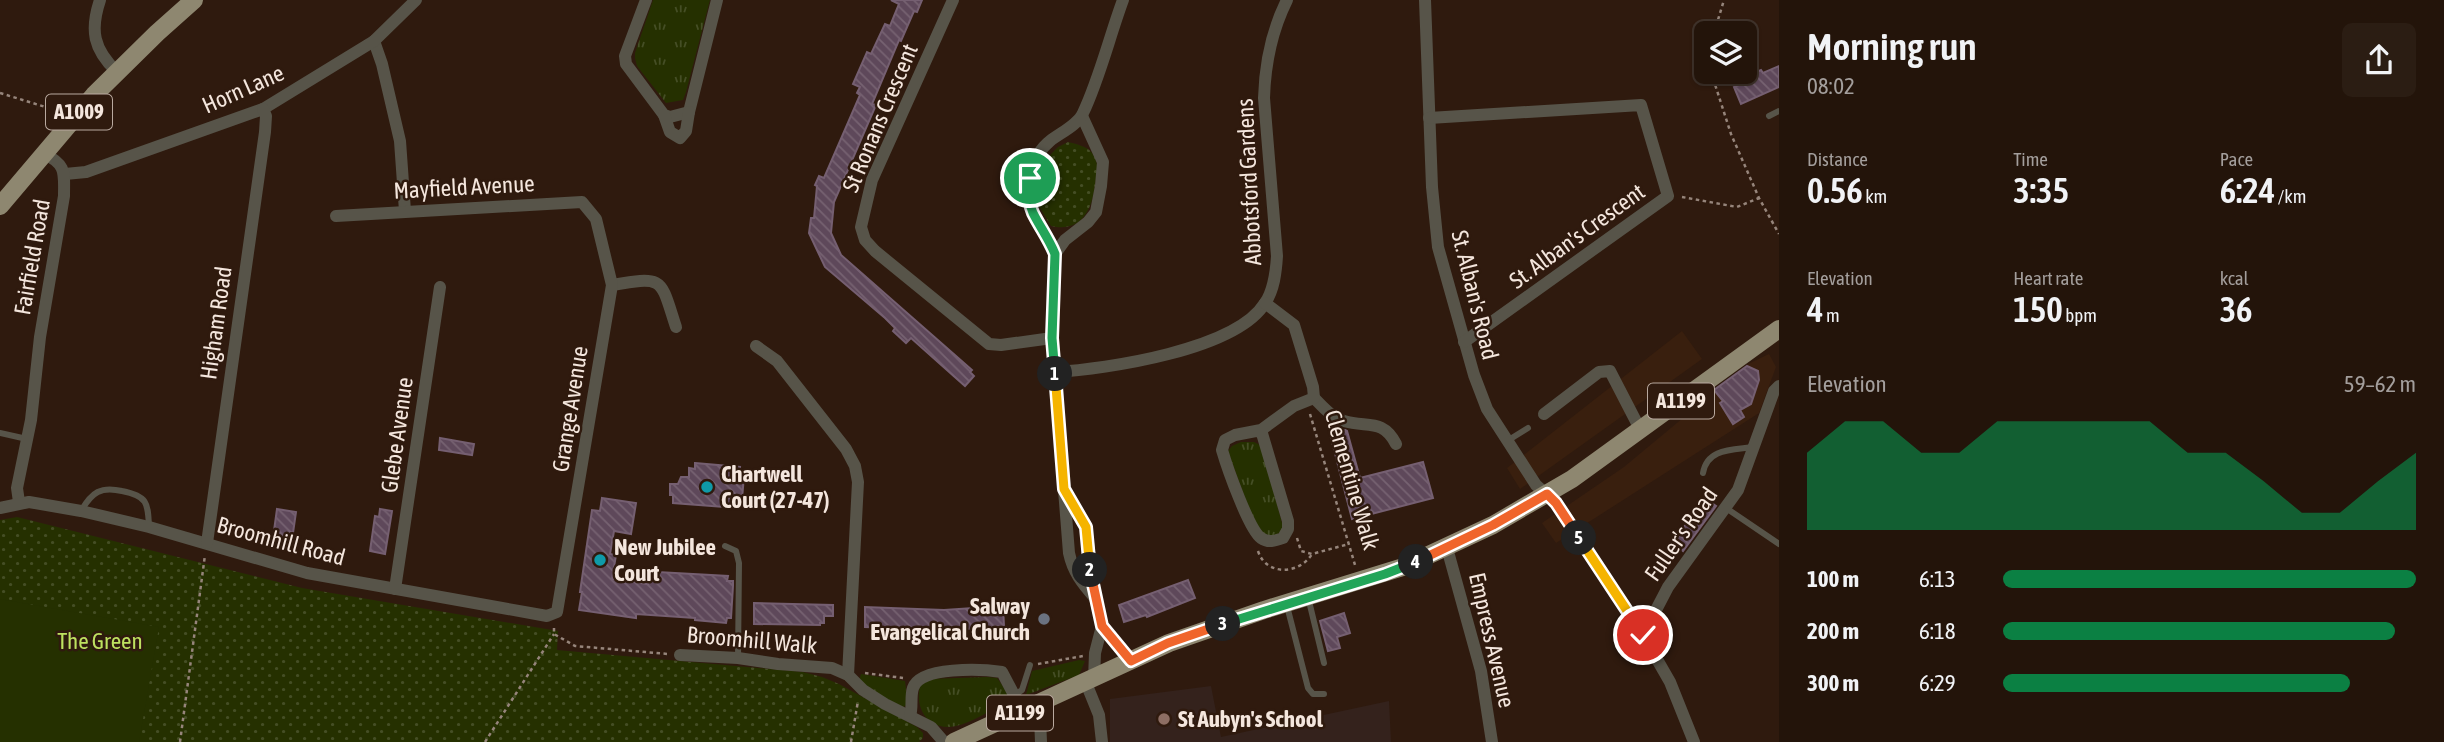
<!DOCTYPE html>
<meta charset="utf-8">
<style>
body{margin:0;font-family:"Asap Condensed",sans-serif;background:#2b1d13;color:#f1f3f6;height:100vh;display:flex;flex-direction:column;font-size:26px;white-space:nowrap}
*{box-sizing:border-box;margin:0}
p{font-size:23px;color:#a39e9c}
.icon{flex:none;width:38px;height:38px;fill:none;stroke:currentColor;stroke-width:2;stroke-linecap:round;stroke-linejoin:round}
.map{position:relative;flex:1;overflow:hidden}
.drawer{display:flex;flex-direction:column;background:#23140a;width:665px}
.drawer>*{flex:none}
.controls{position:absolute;left:1694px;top:21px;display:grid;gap:14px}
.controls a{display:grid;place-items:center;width:63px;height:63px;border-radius:10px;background:#23140a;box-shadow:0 2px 5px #0004,0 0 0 2px #40332b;font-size:35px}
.pin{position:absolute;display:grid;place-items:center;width:60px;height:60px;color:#fff;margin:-30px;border:4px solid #fff;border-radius:50%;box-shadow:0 2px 7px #0007}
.km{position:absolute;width:35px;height:35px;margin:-18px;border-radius:50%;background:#222;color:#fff;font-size:19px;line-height:35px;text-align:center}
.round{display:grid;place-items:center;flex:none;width:74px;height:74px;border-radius:10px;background:#2b1d13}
.headline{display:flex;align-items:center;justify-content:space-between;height:119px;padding:0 28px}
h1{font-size:38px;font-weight:600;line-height:52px}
.stats{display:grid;grid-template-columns:repeat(3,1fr);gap:10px;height:119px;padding:7px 28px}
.stats div{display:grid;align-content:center}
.stats b{font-size:35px;font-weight:600}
.stats small{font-size:19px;font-weight:400}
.stats p{font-size:19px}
.chart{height:196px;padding:14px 28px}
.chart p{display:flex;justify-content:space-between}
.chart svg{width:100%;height:126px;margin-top:7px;fill:#0b8043;opacity:.7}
ul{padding:0 28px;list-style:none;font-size:23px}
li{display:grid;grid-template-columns:112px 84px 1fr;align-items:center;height:52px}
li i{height:18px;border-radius:9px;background:#0b8043}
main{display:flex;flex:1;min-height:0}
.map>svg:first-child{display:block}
.built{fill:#391f0e}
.education{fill:#34221c}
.grass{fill:url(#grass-tufts)}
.park{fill:url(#park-dots)}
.pitch{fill:#253000}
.building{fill:url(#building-back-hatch);stroke:#755f71;stroke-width:2}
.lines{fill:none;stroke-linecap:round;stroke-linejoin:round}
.path{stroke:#96857b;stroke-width:2.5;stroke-dasharray:3.5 3.5;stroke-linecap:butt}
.lane{stroke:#575449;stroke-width:6}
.street{stroke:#575449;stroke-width:12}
.primary{stroke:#8e8770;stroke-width:18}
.split-1-casing{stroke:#fff;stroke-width:14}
.split-2-casing{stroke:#fff;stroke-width:14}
.split-3-casing{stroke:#fff;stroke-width:14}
.split-4-casing{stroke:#fff;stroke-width:14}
.split-5-casing{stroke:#fff;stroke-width:14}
.split-6-casing{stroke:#fff;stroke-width:14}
.split-1{stroke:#22a559;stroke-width:9}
.split-2{stroke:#f5b400;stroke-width:9}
.split-3{stroke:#f0652b;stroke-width:9}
.split-4{stroke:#22a559;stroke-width:9}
.split-5{stroke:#f0652b;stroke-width:9}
.split-6{stroke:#f5b400;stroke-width:9}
.culture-dot{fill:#0f9aa8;stroke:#2f1a0e;stroke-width:2.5}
.worship-dot{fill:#6b7280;stroke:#2f1a0e;stroke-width:2.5}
.education-dot{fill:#8d6e63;stroke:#2f1a0e;stroke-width:2.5}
.labels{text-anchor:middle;stroke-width:5;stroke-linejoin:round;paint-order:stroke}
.shield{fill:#2f1a0e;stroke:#b9a99f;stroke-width:2}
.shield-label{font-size:21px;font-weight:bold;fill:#f4e6dd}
.street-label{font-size:23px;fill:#f4e6dd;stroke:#2f1a0e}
.poi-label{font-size:23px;font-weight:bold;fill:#f4e6dd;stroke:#2f1a0e;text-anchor:start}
.park-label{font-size:23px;fill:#bee160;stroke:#2f1a0e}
</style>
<main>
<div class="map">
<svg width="1779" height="742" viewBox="0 0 1779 742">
<defs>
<pattern id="grass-tufts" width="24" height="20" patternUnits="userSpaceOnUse" patternTransform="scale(1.75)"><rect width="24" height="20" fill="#253000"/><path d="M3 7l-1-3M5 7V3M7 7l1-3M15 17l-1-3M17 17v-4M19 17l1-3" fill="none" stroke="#454e25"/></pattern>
<pattern id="park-dots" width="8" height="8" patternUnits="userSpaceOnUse" patternTransform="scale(1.75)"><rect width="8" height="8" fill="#253000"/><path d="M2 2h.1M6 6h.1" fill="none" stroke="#454e25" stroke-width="1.8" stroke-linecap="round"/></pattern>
<pattern id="building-back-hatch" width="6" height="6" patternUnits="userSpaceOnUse" patternTransform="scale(1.75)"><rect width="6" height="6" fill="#5e485a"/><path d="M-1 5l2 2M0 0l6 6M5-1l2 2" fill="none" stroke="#766271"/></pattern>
</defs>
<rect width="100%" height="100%" fill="#2f1a0e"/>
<!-- built -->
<g class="built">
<polygon points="1682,331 1702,359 1520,489 1507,468"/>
<polygon points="1769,354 1776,367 1759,413 1556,543 1542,523 1624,467 1748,364"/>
</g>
<!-- education -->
<polygon class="education" points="1211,686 1221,737 1389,701 1391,742 1110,742 1110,699"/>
<!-- grass -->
<g class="grass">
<polygon points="653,0 710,0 686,92 683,100 666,103 637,66 635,58 635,53"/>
<polygon points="1241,442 1254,442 1262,446 1283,527 1281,532 1267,540 1254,523 1228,451 1232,446"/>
<polygon points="1079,660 1085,661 1079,675 1026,695 1032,671"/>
<polygon points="861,674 905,681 908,704 902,708 868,690 859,680"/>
<path d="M987 677 997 678 1010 696 1007 702C991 710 973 722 956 726 930 732 914 710 920 686L929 679Z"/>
</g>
<!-- park -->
<g class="park">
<path d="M1068 142C1076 144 1087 146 1092 153 1100 163 1097 174 1095 185 1092 210 1081 233 1051 226L1037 203 1039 185 1046 159 1058 147Z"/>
<polygon points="17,517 302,588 558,631 557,650 803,672 822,677 839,684 917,727 923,733 923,738 919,742 0,742 0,520"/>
</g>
<!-- pitch -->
<polygon class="pitch" points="0,599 159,627 139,742 0,742"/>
<!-- building -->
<g class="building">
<polygon points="891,0 922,0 917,12 914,11 901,41 899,40 872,104 876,105 834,202 831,233 841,255 972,370 970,372 974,376 965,386 911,338 906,343 893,331 895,328 885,318 825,267 809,233 811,218 814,218 817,186 815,185 819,176 824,178 860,95 857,93 860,87 853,84 867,52 871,54 885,24 890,26 899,4"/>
<polygon points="1779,66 1779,87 1741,104 1734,87 1744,83 1742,78 1761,70 1763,73"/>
<polygon points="1747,366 1758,371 1759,380 1751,404 1740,410 1744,417 1733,424 1720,403 1723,401 1714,390"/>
<polygon points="1345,430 1347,431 1360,478 1423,462 1433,498 1352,519 1330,434"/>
<polygon points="440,438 474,444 472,455 439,450"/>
<polygon points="695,463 740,467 739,475 744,476 742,499 738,499 737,508 673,503 673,495 670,495 670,484 678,484 681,477 689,477 689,468 695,469"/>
<polygon points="602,498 636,503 631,534 614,531 610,554 616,555 612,579 648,584 648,579 657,580 658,572 728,576 727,581 733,581 733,586 731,618 727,618 726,623 695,620 695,618 636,614 636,618 579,610 582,592 580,592 592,510 600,511"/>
<polygon points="1706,499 1716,506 1683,551 1672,542"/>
<polygon points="277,509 296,512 293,533 290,532 289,540 273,538"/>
<polygon points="380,509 392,511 385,554 370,551 375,516 379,517"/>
<polygon points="1188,580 1195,598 1147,617 1146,615 1124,622 1119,605"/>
<polygon points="754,603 833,605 833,616 824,616 824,623 820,623 820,625 754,624"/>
<polygon points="1003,606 1004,626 953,630 865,627 865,607 944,610"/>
<polygon points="1344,613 1350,633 1337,637 1340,648 1328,651 1320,621"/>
</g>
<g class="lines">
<!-- path -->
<g class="path">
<polyline points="1714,33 1724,0"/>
<polyline points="1745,52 1754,73"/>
<polyline points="1711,72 1731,134 1759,198 1779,234"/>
<polyline points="0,93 52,109 58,115"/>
<polyline points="1682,197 1737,207 1759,198"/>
<polyline points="1310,414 1355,565"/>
<polyline points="1297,538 1301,551 1312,554 1349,544"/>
<path d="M1258 551C1266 576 1299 575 1312 554"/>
<polyline points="554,628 554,634 575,646 668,654"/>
<polyline points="1038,664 1083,656"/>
<polyline points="865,673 903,678"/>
<polyline points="180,742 205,555"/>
<polyline points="485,742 554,634"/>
<polyline points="851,742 858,701"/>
</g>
<!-- lane -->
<g class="lane">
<polyline points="1769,116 1779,111"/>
<polyline points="0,433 27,439"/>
<polyline points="1507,441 1528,428"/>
<path d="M1703 473C1707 448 1733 450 1753 447"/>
<polyline points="1726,508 1779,544"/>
<path d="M81 511C92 492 101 486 122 491 147 496 148 502 149 527"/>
<polyline points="725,546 736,551 739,563 738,658"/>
<polyline points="1308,597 1324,663"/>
<polyline points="1287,606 1308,688 1313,694 1324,694"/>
<polyline points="1015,695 1022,690 1030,665"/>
</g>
<!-- street -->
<g class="street">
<path d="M100 0C90 30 93 49 117 72"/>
<polyline points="646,0 625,56 626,64 664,115 670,117 689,112 717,0"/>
<polyline points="953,0 872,180 861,227 865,240 875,251 989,344 1001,345 1052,338"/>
<polyline points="1425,0 1432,187 1438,247 1474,375 1487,409 1536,485 1556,503 1643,635 1670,682 1694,742"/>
<polyline points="374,41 382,64 400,141 405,211"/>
<polyline points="664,115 670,132 680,138 686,131 689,112"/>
<polyline points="1429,118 1641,105 1668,196 1464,342"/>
<polyline points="65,174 86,172 263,109 374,41 416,0"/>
<polyline points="1055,254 1065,240 1088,222 1096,212 1101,186 1103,162 1082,116"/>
<path d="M612 285C665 276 660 278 676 327"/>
<polyline points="756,346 777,361 846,449 855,466 858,482 848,675"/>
<path d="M1054 372C1107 369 1236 350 1265 303 1274 290 1276 272 1277 256L1264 98C1265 65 1272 30 1287 0"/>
<path d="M1314 398C1323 407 1331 417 1344 421 1367 428 1383 418 1396 444"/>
<polyline points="1544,414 1599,372 1610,371 1641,431"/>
<path d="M1261 430 1235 435 1225 440 1222 450C1227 467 1249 530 1261 538 1268 543 1275 541 1283 538L1288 529V521L1261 430 1294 406 1314 398 1313 387 1294 325 1265 303"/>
<polyline points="1066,493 1086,527 1095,598 1102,626 1131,661"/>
<path d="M19 502 17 488 31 420 40 337 64 196C64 172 67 165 43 153"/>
<polyline points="0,508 29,502 81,511 149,527 307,573 547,616 557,612 612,285 596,219 582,202 336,216"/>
<polyline points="207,543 265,132 266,116 263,109"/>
<polyline points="1447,548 1481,671 1492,742"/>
<polyline points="395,589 440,287"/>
<path d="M1095 598C1082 583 1073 572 1069 553L1052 338 1055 254C1049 238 1038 226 1032 211 1023 189 1032 155 1050 141 1060 133 1078 125 1083 113 1099 80 1110 35 1123 0"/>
<polyline points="1643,635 1668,587 1738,490 1774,391 1779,386"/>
<polyline points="680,655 738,658 778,664 832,668 848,675 863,690 885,704 931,727 944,742"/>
<polyline points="1094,679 1095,653 1102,626"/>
<polyline points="1086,683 1099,715 1102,742"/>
<polyline points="1035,706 1040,718 1041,742"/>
<path d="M910 716C913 707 910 697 913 688 920 666 982 669 1002 672L1023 712"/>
</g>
<!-- primary -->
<g class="primary">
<polyline points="0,206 94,95 157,33 194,0"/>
<polyline points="954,742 1169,643 1264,610 1403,567 1493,525 1572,479 1779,329"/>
</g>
</g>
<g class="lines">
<!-- split-1 casing -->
<g class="split-1-casing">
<path id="split-1" d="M1030 178C1030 189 1028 202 1033 213 1040 227 1049 239 1055 254L1052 338 1055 374"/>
</g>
<!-- split-2 casing -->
<g class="split-2-casing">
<polyline id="split-2" points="1055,374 1064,489 1086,527 1090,570"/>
</g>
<!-- split-3 casing -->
<g class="split-3-casing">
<polyline id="split-3" points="1090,570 1102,626 1131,661 1168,643 1223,624"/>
</g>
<!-- split-4 casing -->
<g class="split-4-casing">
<polyline id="split-4" points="1223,624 1385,574 1416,562"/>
</g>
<!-- split-5 casing -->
<g class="split-5-casing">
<polyline id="split-5" points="1416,562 1493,525 1547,494 1556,503 1579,538"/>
</g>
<!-- split-6 casing -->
<g class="split-6-casing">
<polyline id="split-6" points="1579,538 1643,635"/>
</g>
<!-- split-1 -->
<use href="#split-1" class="split-1"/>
<!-- split-2 -->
<use href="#split-2" class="split-2"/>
<!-- split-3 -->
<use href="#split-3" class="split-3"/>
<!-- split-4 -->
<use href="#split-4" class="split-4"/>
<!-- split-5 -->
<use href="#split-5" class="split-5"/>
<!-- split-6 -->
<use href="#split-6" class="split-6"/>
</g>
<!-- markers -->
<g class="culture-dot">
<circle cx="707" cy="487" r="7"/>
<circle cx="600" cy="560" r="7"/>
</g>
<circle class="worship-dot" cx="1044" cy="619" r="7"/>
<circle class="education-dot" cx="1164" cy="719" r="7"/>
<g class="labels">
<!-- shield labels -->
<g class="shield">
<rect x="46" y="94.5" width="66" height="35" rx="5"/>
<rect x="1648" y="383.5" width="66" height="35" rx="5"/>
<rect x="987" y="695.5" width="66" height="35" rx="5"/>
</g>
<g class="shield-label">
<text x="79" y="119">A1009</text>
<text x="1681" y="408">A1199</text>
<text x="1020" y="720">A1199</text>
</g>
<!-- street labels -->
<g class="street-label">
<text transform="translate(243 89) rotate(-24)" y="8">Horn Lane</text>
<text transform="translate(880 118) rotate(-67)" y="8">St Ronans Crescent</text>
<text transform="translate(1249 182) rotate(-93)" y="8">Abbotsford Gardens</text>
<text transform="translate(464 187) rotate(-3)" y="8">Mayfield Avenue</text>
<text transform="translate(1577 236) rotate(-36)" y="8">St. Alban's Crescent</text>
<text transform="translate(32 257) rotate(-80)" y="8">Fairfield Road</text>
<text transform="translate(1475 295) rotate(76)" y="8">St. Alban's Road</text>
<text transform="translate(216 323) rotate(-82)" y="8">Higham Road</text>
<text transform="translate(570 409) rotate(-81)" y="8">Grange Avenue</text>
<text transform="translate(397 435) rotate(-82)" y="8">Glebe Avenue</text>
<text transform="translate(1352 480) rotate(74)" y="8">Clementine Walk</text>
<text transform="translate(1681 534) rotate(-55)" y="8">Fuller's Road</text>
<text transform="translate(281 541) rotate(15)" y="8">Broomhill Road</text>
<text transform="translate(752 640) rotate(5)" y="8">Broomhill Walk</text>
<text transform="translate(1492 640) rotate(77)" y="8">Empress Avenue</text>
</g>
<!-- poi labels -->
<g class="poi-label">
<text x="721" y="482">Chartwell<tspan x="721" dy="26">Court (27-47)</tspan></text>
<text x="614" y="555">New Jubilee<tspan x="614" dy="26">Court</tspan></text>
<text x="1030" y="614" text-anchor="end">Salway<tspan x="1030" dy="26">Evangelical Church</tspan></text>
<text x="1178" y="727">St Aubyn's School</text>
</g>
<!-- park labels -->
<g class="park-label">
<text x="100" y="649">The Green</text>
</g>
</g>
</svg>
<div class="controls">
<a><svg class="icon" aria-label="layers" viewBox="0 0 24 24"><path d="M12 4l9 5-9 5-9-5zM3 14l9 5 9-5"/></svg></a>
</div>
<div class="pin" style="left:1030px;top:178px;background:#1e9e55"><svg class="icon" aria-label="arrive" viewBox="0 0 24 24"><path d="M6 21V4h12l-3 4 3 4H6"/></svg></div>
<div class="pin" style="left:1643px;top:635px;background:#d93025"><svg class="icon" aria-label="check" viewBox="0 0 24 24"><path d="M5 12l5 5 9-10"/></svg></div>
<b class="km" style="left:1055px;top:374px">1</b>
<b class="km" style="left:1090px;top:570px">2</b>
<b class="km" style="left:1223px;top:624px">3</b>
<b class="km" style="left:1416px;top:562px">4</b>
<b class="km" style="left:1579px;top:538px">5</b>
</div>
<section class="drawer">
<div class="headline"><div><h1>Morning run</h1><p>08:02</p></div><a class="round"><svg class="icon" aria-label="share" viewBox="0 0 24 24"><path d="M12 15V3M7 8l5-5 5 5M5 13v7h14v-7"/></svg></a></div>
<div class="stats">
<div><p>Distance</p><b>0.56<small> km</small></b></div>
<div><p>Time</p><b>3:35</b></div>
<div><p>Pace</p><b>6:24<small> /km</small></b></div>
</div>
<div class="stats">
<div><p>Elevation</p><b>4<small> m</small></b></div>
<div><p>Heart rate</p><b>150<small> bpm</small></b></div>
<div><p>kcal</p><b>36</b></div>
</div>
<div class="chart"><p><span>Elevation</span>59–62 m</p>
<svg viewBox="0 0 160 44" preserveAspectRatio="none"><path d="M0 44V17L10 6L20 6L30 17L40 17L50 6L60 6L70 6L80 6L90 6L100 17L110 17L120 27L130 38L140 38L150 27L160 17V44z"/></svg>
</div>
<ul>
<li><b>100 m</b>6:13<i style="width:100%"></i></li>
<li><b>200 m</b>6:18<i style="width:95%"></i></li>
<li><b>300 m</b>6:29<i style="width:84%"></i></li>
</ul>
</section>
</main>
